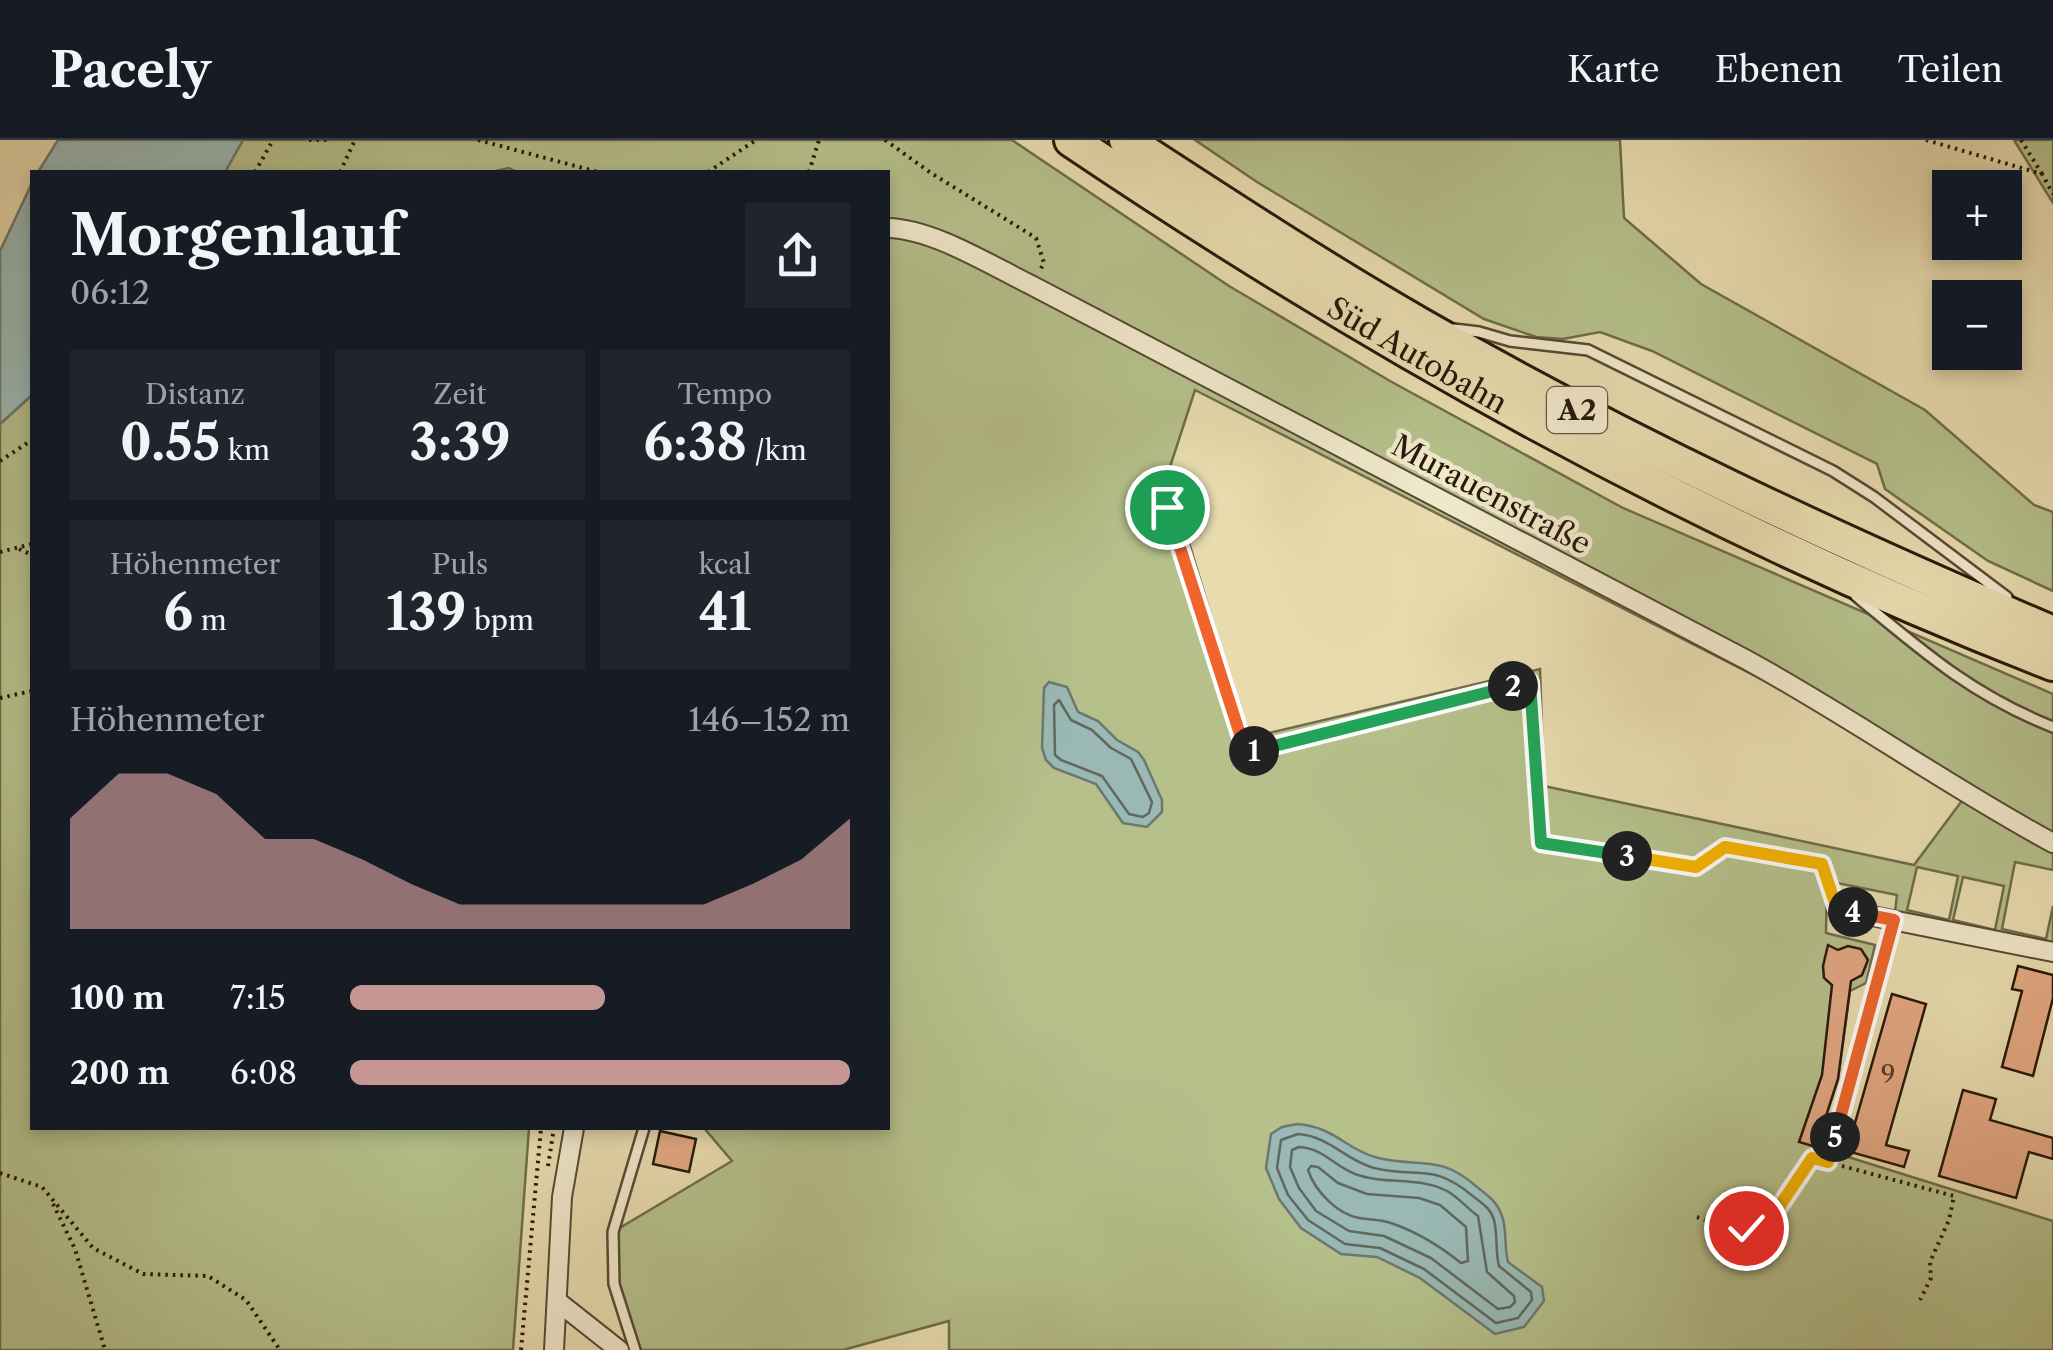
<!DOCTYPE html>
<html lang="de">
<meta charset="utf-8">
<style>
body{margin:0;font-family:"Libre Caslon Text",serif;background:#20242c;color:#f1f3f6;height:100vh;display:flex;flex-direction:column;font-size:38px;white-space:nowrap}
*{box-sizing:border-box;margin:0}
p{font-size:32px;color:#9ea1a6}
.icon{flex:none;width:55px;height:55px;fill:none;stroke:currentColor;stroke-width:2;stroke-linecap:round;stroke-linejoin:round}
.map{position:relative;flex:1;overflow:hidden}
.details{position:absolute;left:30px;top:30px;width:860px;height:960px;display:flex;flex-direction:column;background:#171b24;border-radius:0px;box-shadow:0 5px 15px #0003}
.details>*{flex:none}
.controls{position:absolute;left:1932px;top:30px;display:grid;gap:20px}
.controls a{display:grid;place-items:center;width:90px;height:90px;border-radius:0px;background:#171b24;box-shadow:0 5px 15px #0003;font-size:50px}
.pin{position:absolute;display:grid;place-items:center;width:85px;height:85px;color:#fff;margin:-42px;border:5px solid #fff;border-radius:50%;box-shadow:0 2px 10px #0007}
.km{position:absolute;width:50px;height:50px;margin:-25px;border-radius:50%;background:#222;color:#fff;font-size:28px;line-height:50px;text-align:center}
.round{display:grid;place-items:center;flex:none;width:105px;height:105px;border-radius:0px;background:#20242c}
.summary{display:flex;align-items:center;justify-content:space-between;height:170px;padding:0 40px}
h1{font-size:55px;font-weight:700;line-height:75px}
.metrics{display:grid;grid-template-columns:repeat(3,1fr);gap:15px;height:170px;padding:10px 40px}
.metrics div{display:grid;align-content:center;border-radius:0px;background:#20242c;text-align:center}
.metrics b{font-size:50px;font-weight:700}
.metrics small{font-size:28px;font-weight:400}
.metrics p{font-size:28px}
.chart{height:280px;padding:20px 40px}
.chart p{display:flex;justify-content:space-between}
.chart svg{width:100%;height:180px;margin-top:10px;fill:#c59692;opacity:.7}
ul{padding:0 40px;list-style:none;font-size:32px}
li{display:grid;grid-template-columns:160px 120px 1fr;align-items:center;height:75px}
li i{height:25px;border-radius:12px;background:#c59692}
header{display:flex;align-items:center;gap:60px;box-sizing:border-box;height:140px;padding:0 50px;background:#171b24;border-bottom:2px solid #363941}
header strong{font-size:48px}
nav{display:flex;gap:55px;margin-inline-start:auto;font-size:35px}
.map>svg:first-child{display:block}
.green{fill:#b5c08b;stroke:#6e6c4a;stroke-width:2.5;fill-rule:evenodd}
.water{fill:#9ab9b4;stroke:#6c7870;stroke-width:2.5}
.lines{fill:none;stroke-linecap:round;stroke-linejoin:round}
.shore{stroke:#60685f;stroke-width:2.5}
.building{fill:#e2a883;stroke:#26170a;stroke-width:2.5}
.service-casing{stroke:#564833;stroke-width:14}
.minor-casing{stroke:#564833;stroke-width:22}
.motorway-casing{stroke:#26170a;stroke-width:38}
.path{stroke:#26170a;stroke-width:4;stroke-dasharray:2.5 5;stroke-linecap:butt}
.service{stroke:#f0e8cb;stroke-width:9}
.minor{stroke:#f0e8cb;stroke-width:18}
.motorway{stroke:#e8dcaf;stroke-width:32}
.split-1-casing{stroke:#fff;stroke-width:20}
.split-2-casing{stroke:#fff;stroke-width:20}
.split-3-casing{stroke:#fff;stroke-width:20}
.split-4-casing{stroke:#fff;stroke-width:20}
.split-5-casing{stroke:#fff;stroke-width:20}
.split-6-casing{stroke:#fff;stroke-width:20}
.split-1{stroke:#f0652b;stroke-width:12}
.split-2{stroke:#22a559;stroke-width:12}
.split-3{stroke:#22a559;stroke-width:12}
.split-4{stroke:#f5b400;stroke-width:12}
.split-5{stroke:#f0652b;stroke-width:12}
.split-6{stroke:#f5b400;stroke-width:12}
.labels{text-anchor:middle;stroke-width:9;stroke-linejoin:round;paint-order:stroke}
.number-label{font-size:25px;fill:#553b28}
.shield{fill:#f0e8cb;stroke:#635644;stroke-width:2.5}
.shield-label{font-size:28px;font-weight:bold;fill:#26170a}
.street-label{font-size:30px;fill:#26170a;stroke:#f0e8cb}
</style>
<header>
<strong>Pacely</strong>
<nav><a>Karte</a><a>Ebenen</a><a>Teilen</a></nav>
</header>
<div class="map">
<svg width="2053" height="1210" viewBox="0 0 2053 1210">
<rect width="100%" height="100%" fill="#e8dcaf"/>
<filter id="stains"><feTurbulence type="fractalNoise" baseFrequency=".002" numOctaves="4"/><feColorMatrix values="0 0 0 0 .2 0 0 0 0 .09 0 0 0 0 .02 0 0 0 .5 -.17"/></filter>
<radialGradient id="worn" r=".72"><stop offset=".6" stop-color="#630" stop-opacity="0"/><stop offset="1" stop-color="#630" stop-opacity=".3"/></radialGradient>
<!-- green -->
<g class="green">
<path d="M243 0H1012L1229 146 1390 241 1623 368 2053 554V730L2015 722 2002 789 2046 799 2053 766V812L1894 780 1897 755 1827 741 1826 793 1875 805 1866 843 1850 851 1838 939 1816 1007 2053 1081V1210H949V1181L843 1210H642C615 1183 614 1127 613 1092L732 1021 704 988H888V32H517L509 28 491 32H225ZM1195 250 1814 566 1967 654 1914 725 1544 646 1540 529 1248 598 1168 333ZM1917 727 1958 736 1949 780 1907 770ZM1963 737 2004 746 1995 790 1953 780Z"/>
<polygon points="1195,0 1620,0 1624,78 1701,144 1925,270 2034,365 2053,372 2053,451 1988,421 1885,349 1877,324 1652,211 1600,192 1563,199 1536,197 1484,179 1257,42"/>
<polygon points="2014,0 2053,0 2053,63"/>
<polygon points="32,255 32,988 529,988 513,1210 0,1210 0,284"/>
</g>
<!-- water -->
<g class="water">
<polygon points="58,0 243,0 225,32 38,32"/>
<polygon points="32,43 32,255 0,284 0,111"/>
<polygon points="1049,542 1067,547 1078,572 1098,581 1117,600 1138,612 1144,620 1162,660 1162,672 1147,687 1123,683 1096,644 1054,628 1046,620 1042,608 1044,548"/>
<path d="M1297 984C1335 987 1344 1008 1375 1017 1417 1029 1438 1012 1477 1047 1488 1056 1497 1061 1502 1076 1507 1089 1504 1107 1508 1122L1542 1147 1544 1161 1524 1187 1495 1194 1420 1138 1377 1117 1341 1114 1301 1088 1279 1059 1266 1028 1271 994 1282 987Z"/>
</g>
<g class="lines">
<!-- shore -->
<g class="shore">
<polygon points="1059,560 1071,580 1092,590 1111,608 1131,619 1152,662 1149,673 1143,677 1129,674 1102,636 1061,620 1055,615 1054,565"/>
<path d="M1298 994C1329 996 1345 1020 1374 1028 1420 1039 1431 1021 1474 1057 1483 1064 1491 1069 1494 1080 1498 1095 1495 1111 1499 1126L1531 1152 1532 1160 1518 1178 1496 1183 1424 1129 1380 1108 1345 1104 1308 1080 1288 1055 1277 1028 1281 1000Z"/>
<path d="M1299 1007C1323 1008 1334 1026 1355 1034 1384 1045 1419 1036 1447 1051 1458 1057 1468 1069 1478 1076L1487 1132 1514 1156 1515 1162 1510 1167 1498 1169 1431 1118 1384 1096 1349 1091 1316 1071 1299 1048 1290 1027 1292 1010Z"/>
<path d="M1311 1026 1318 1027 1338 1043 1367 1054 1419 1058 1440 1065 1466 1087 1468 1121 1461 1123C1440 1106 1417 1092 1391 1083 1381 1079 1370 1080 1359 1078 1337 1074 1315 1051 1308 1030Z"/>
</g>
</g>
<!-- building -->
<g class="building">
<polygon points="1828,805 1838,810 1848,806 1861,809 1868,820 1862,835 1851,841 1838,939 1816,1007 1799,1002 1822,935 1832,845 1824,838 1823,826"/>
<polygon points="2018,826 2053,835 2053,858 2033,936 2002,927 2022,851 2012,849"/>
<polygon points="1892,854 1926,864 1886,1005 1909,1011 1904,1027 1847,1011"/>
<polygon points="1963,950 1996,959 1990,980 2053,998 2053,1019 2029,1012 2016,1058 1939,1036"/>
<polygon points="660,991 696,999 689,1032 653,1024"/>
</g>
<g class="lines">
<!-- service casing -->
<g class="service-casing">
<g id="service">
<polyline points="1454,189 1479,192 1510,201 1588,210 1833,331 1874,357 2007,457"/>
<path d="M1856 456C1922 511 1972 555 2053 587"/>
<polyline points="1828,1023 1894,780"/>
<polyline points="635,1210 614,1144 613,1092 644,988"/>
</g>
</g>
<!-- minor casing -->
<g class="minor-casing">
<g id="minor">
<path d="M888 88C933 89 990 125 1031 145L1743 518C1849 575 1947 646 2053 703"/>
<polyline points="1837,769 2053,812"/>
<polyline points="557,1161 619,1210"/>
<polyline points="554,1210 562,1057 574,988"/>
</g>
</g>
<!-- motorway casing -->
<g class="motorway-casing">
<g id="motorway">
<path id="s1" d="M1071 0C1378 207 1707 390 2053 524"/>
<path d="M1126 0C1223 63 1320 127 1421 185 1624 302 1838 401 2053 493"/>
</g>
</g>
<!-- path -->
<g class="path">
<polyline points="309,0 329,0"/>
<polyline points="478,0 598,32"/>
<polyline points="885,0 931,33 1036,98 1044,123 1040,130"/>
<polyline points="1926,0 2042,34 2053,54"/>
<polyline points="2021,0 2042,34"/>
<polyline points="255,32 273,0"/>
<polyline points="340,32 355,0"/>
<polyline points="708,32 756,0"/>
<polyline points="809,32 819,0"/>
<polyline points="0,321 32,300"/>
<polyline points="1167,367 1246,613 1531,542 1541,703 1696,727 1725,707 1822,724 1832,755"/>
<polyline points="19,409 32,415"/>
<polyline points="0,412 32,404"/>
<polyline points="0,558 32,551"/>
<polyline points="548,1026 554,988"/>
<polyline points="1842,1026 1954,1056 1949,1080 1930,1122 1931,1138 1920,1160"/>
<polyline points="0,1033 42,1047 93,1108 143,1134 208,1136 246,1160 280,1210"/>
<polyline points="53,1064 75,1109 105,1210"/>
<path d="M1697 1077C1711 1082 1729 1091 1745 1088 1773 1083 1797 1041 1812 1018L1818 1020"/>
<polyline points="521,1210 541,988"/>
</g>
<!-- service -->
<use href="#service" class="service"/>
<!-- minor -->
<use href="#minor" class="minor"/>
<!-- motorway -->
<use href="#motorway" class="motorway"/>
</g>
<g class="lines">
<!-- split-1 casing -->
<g class="split-1-casing">
<polyline id="split-1" points="1167,367 1246,613 1254,611"/>
</g>
<!-- split-2 casing -->
<g class="split-2-casing">
<polyline id="split-2" points="1254,611 1513,546"/>
</g>
<!-- split-3 casing -->
<g class="split-3-casing">
<polyline id="split-3" points="1513,546 1530,542 1541,703 1627,716"/>
</g>
<!-- split-4 casing -->
<g class="split-4-casing">
<polyline id="split-4" points="1627,716 1696,727 1725,707 1822,724 1837,769 1853,772"/>
</g>
<!-- split-5 casing -->
<g class="split-5-casing">
<polyline id="split-5" points="1835,997 1894,780 1853,772"/>
</g>
<!-- split-6 casing -->
<g class="split-6-casing">
<polyline id="split-6" points="1746,1088 1779,1067 1812,1018 1828,1022 1835,997"/>
</g>
<!-- split-1 -->
<use href="#split-1" class="split-1"/>
<!-- split-2 -->
<use href="#split-2" class="split-2"/>
<!-- split-3 -->
<use href="#split-3" class="split-3"/>
<!-- split-4 -->
<use href="#split-4" class="split-4"/>
<!-- split-5 -->
<use href="#split-5" class="split-5"/>
<!-- split-6 -->
<use href="#split-6" class="split-6"/>
</g>
<g class="labels">
<!-- number labels -->
<g class="number-label">
<text x="1888" y="943">9</text>
</g>
<!-- shield labels -->
<rect class="shield" x="1547" y="247" width="60" height="46" rx="8"/>
<g class="shield-label">
<text x="1577" y="280">A2</text>
</g>
<!-- street labels -->
<g class="street-label">
<text dy="10" stroke="none"><textPath href="#s1" startOffset="408">Süd Autobahn</textPath></text>
<text transform="translate(1491 355) rotate(28)" y="10">Murauenstraße</text>
</g>
</g>
<rect width="100%" height="100%" filter="url(#stains)"/>
<rect width="100%" height="100%" fill="url(#worn)"/>
</svg>
<div class="controls">
<a>+</a>
<a>−</a>
</div>
<div class="pin" style="left:1167px;top:367px;background:#1e9e55"><svg class="icon" aria-label="arrive" viewBox="0 0 24 24"><path d="M6 21V4h12l-3 4 3 4H6"/></svg></div>
<div class="pin" style="left:1746px;top:1088px;background:#d93025"><svg class="icon" aria-label="check" viewBox="0 0 24 24"><path d="M5 12l5 5 9-10"/></svg></div>
<b class="km" style="left:1254px;top:611px">1</b>
<b class="km" style="left:1513px;top:546px">2</b>
<b class="km" style="left:1627px;top:716px">3</b>
<b class="km" style="left:1853px;top:772px">4</b>
<b class="km" style="left:1835px;top:997px">5</b>
<section class="details">
<div class="summary"><div><h1>Morgenlauf</h1><p>06:12</p></div><a class="round"><svg class="icon" aria-label="share" viewBox="0 0 24 24"><path d="M12 15V3M7 8l5-5 5 5M5 13v7h14v-7"/></svg></a></div>
<div class="metrics">
<div><p>Distanz</p><b>0.55<small> km</small></b></div>
<div><p>Zeit</p><b>3:39</b></div>
<div><p>Tempo</p><b>6:38<small> /km</small></b></div>
</div>
<div class="metrics">
<div><p>Höhenmeter</p><b>6<small> m</small></b></div>
<div><p>Puls</p><b>139<small> bpm</small></b></div>
<div><p>kcal</p><b>41</b></div>
</div>
<div class="chart"><p><span>Höhenmeter</span>146–152 m</p>
<svg viewBox="0 0 160 44" preserveAspectRatio="none"><path d="M0 44V17L10 6L20 6L30 11L40 22L50 22L60 27L70 33L80 38L90 38L100 38L110 38L120 38L130 38L140 33L150 27L160 17V44z"/></svg>
</div>
<ul>
<li><b>100 m</b>7:15<i style="width:51%"></i></li>
<li><b>200 m</b>6:08<i style="width:100%"></i></li>
</ul>
</section>
</div>
